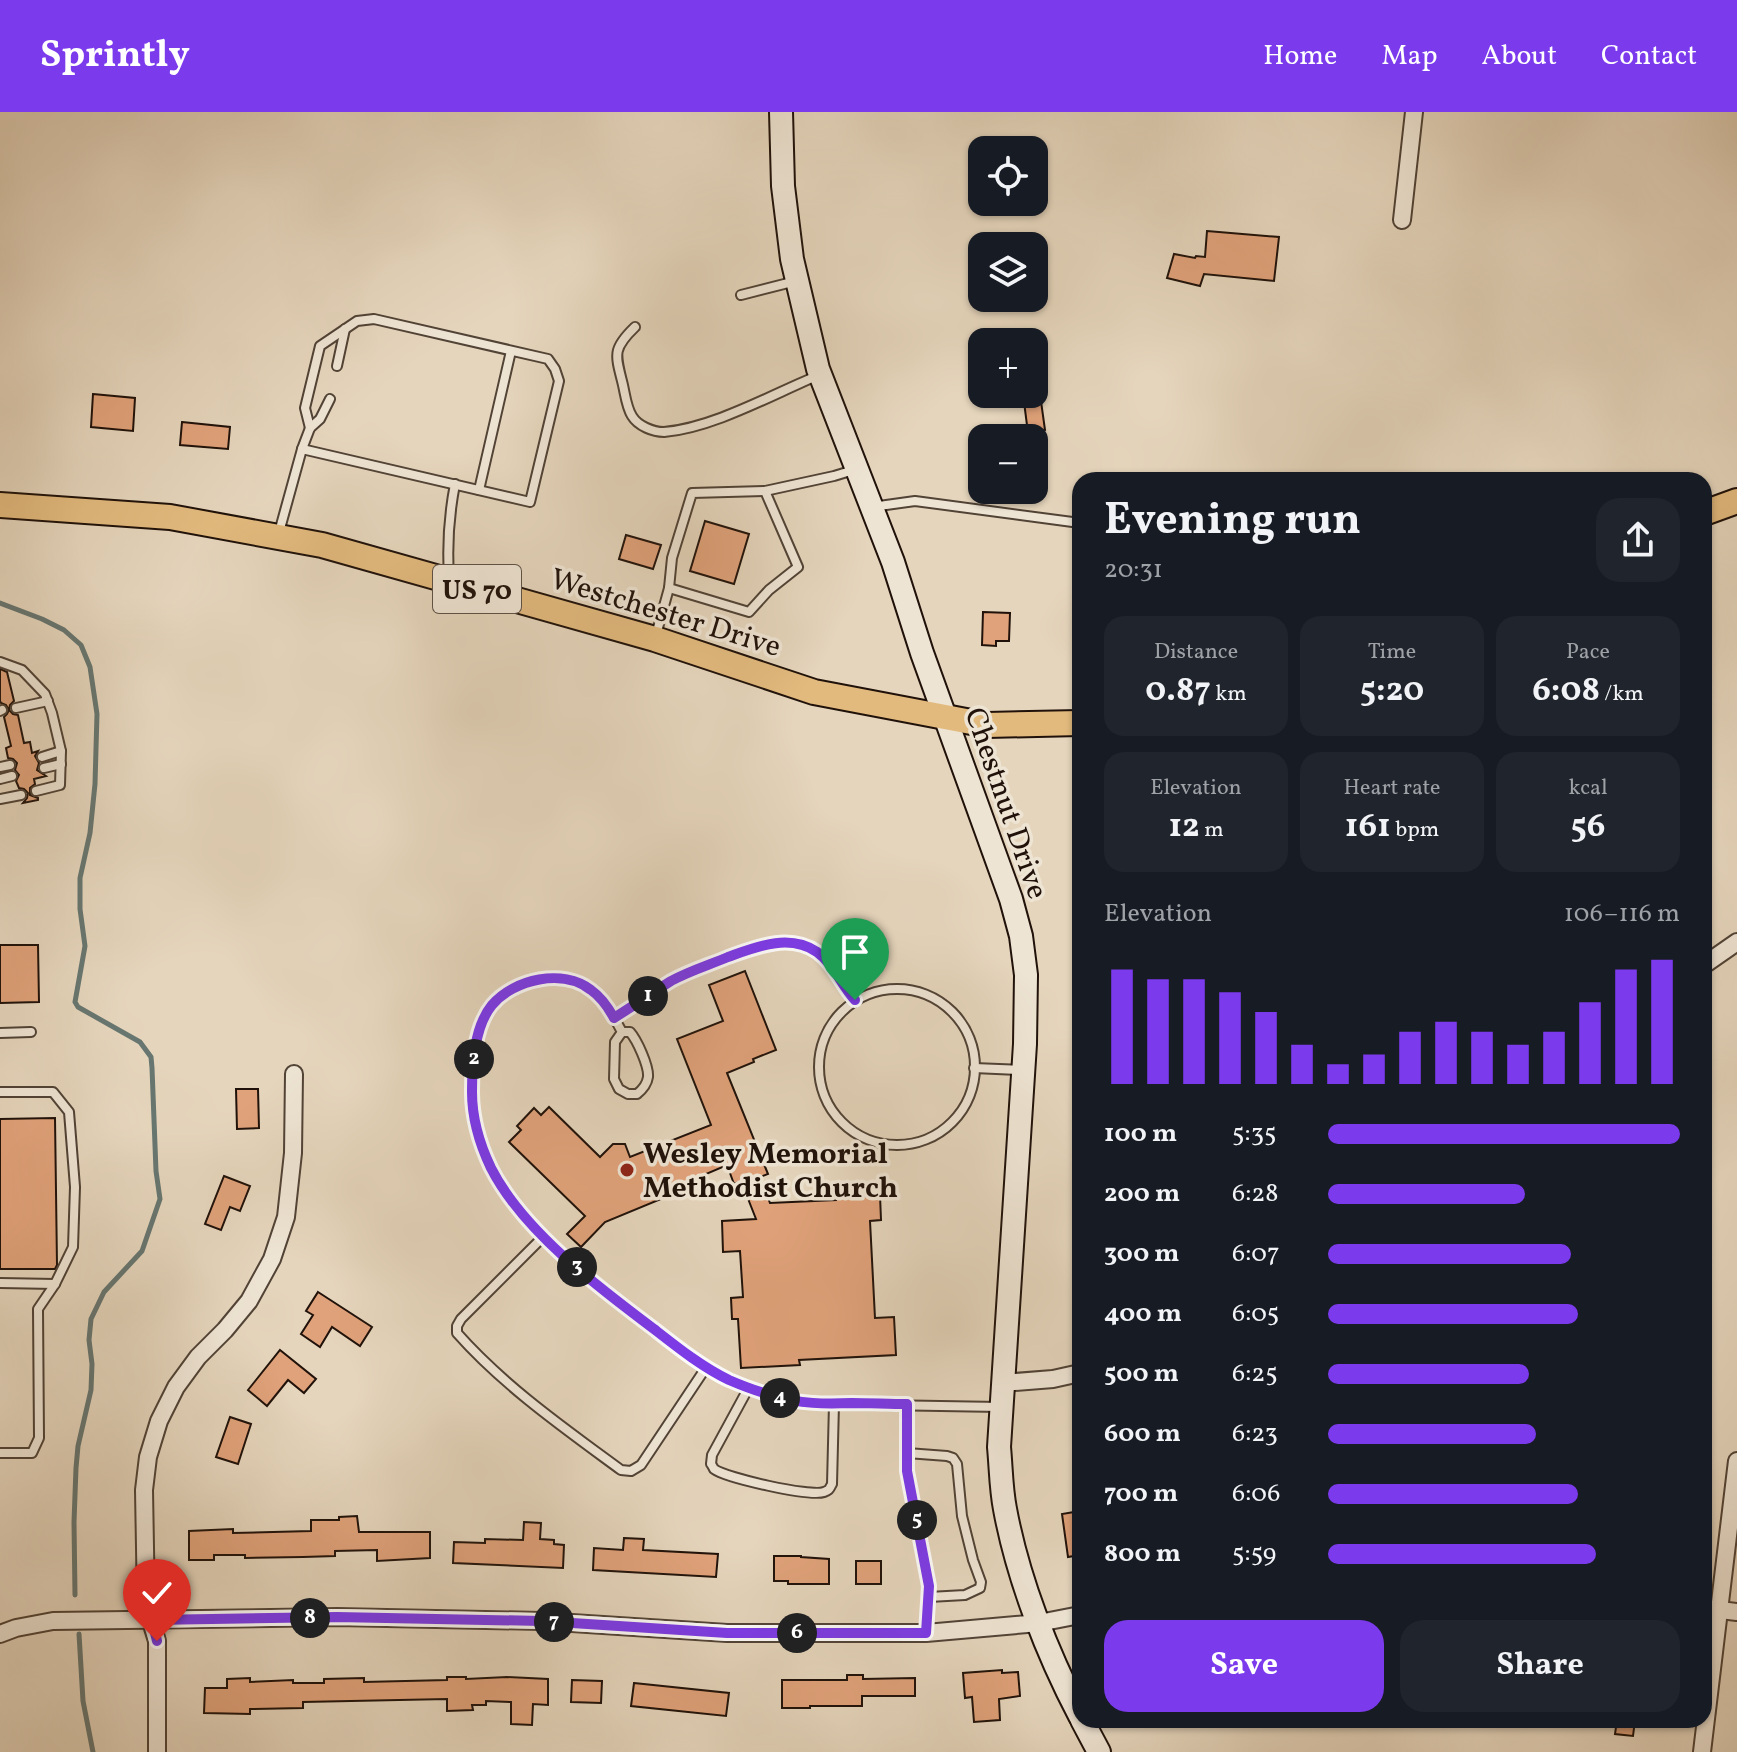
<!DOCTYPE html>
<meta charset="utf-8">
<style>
body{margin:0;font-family:Vollkorn,serif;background:#20242c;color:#f1f3f6;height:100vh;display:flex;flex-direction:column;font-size:30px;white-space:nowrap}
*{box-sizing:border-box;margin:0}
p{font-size:26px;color:#9ea1a6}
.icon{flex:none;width:44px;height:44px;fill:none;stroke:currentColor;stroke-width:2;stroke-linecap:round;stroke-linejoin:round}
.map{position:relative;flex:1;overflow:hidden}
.side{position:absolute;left:1072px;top:360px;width:640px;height:1256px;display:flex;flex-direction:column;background:#171b24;border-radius:24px;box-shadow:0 2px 6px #0004}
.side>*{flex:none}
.controls{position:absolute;left:968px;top:24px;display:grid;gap:16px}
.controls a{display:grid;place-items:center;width:80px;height:80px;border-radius:16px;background:#171b24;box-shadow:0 2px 6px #0004;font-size:40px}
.pin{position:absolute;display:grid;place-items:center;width:68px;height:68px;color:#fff;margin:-82px -34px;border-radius:50% 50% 50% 0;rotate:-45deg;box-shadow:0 0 8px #0007}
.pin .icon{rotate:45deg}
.km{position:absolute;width:40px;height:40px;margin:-20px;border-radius:50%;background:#222;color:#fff;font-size:22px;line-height:40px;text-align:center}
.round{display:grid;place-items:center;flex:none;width:84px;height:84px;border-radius:24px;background:#20242c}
.head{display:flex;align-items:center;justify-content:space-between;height:136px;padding:0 32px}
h1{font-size:44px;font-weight:700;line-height:60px}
.metrics{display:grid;grid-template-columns:repeat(3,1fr);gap:12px;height:136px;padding:8px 32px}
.metrics div{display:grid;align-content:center;border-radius:20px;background:#20242c;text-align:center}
.metrics b{font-size:34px;font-weight:700}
.metrics small{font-size:22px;font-weight:400}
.metrics p{font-size:22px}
.chart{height:224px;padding:16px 32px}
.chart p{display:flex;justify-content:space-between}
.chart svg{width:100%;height:144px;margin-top:8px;stroke:#7c3aed;stroke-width:6}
.action{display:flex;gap:16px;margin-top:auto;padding:16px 32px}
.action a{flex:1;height:92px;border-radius:24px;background:#7c3aed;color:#fff;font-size:32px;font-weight:700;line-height:92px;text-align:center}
.action a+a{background:#20242c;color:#f1f3f6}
ul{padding:0 32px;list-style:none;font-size:26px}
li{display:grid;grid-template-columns:128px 96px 1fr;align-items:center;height:60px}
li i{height:20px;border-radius:10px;background:#7c3aed}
header{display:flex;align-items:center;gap:48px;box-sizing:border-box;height:112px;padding:0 40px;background:#7c3aed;color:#fff}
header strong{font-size:38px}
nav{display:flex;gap:44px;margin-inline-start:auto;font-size:28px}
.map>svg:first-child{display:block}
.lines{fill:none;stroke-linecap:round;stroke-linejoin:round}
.stream{stroke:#677670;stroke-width:5}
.building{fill:#e0a27a;stroke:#20120a;stroke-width:2}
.lane-casing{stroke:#514336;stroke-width:12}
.street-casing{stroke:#514336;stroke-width:20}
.secondary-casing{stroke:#20120a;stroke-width:26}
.primary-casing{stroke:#20120a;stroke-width:28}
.lane{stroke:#eee4d3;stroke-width:8}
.street{stroke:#eee4d3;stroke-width:16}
.secondary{stroke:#eee4d3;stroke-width:22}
.primary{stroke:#e2ba7e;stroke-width:24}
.route-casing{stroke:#fff;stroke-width:16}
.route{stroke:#7c3aed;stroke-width:10}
.poi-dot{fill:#8f2418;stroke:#eee4d3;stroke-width:3}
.labels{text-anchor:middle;stroke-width:7;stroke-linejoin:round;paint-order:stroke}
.shield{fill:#eee4d3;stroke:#5e5146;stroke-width:2}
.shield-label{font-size:28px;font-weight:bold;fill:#20120a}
.street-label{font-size:30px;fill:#20120a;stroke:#eee4d3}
.poi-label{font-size:30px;font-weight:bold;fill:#20120a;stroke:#eee4d3;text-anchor:start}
</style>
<header>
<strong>Sprintly</strong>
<nav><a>Home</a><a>Map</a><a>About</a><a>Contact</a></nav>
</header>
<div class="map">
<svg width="1737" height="1640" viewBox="0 0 1737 1640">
<rect width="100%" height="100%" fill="#e5d5bc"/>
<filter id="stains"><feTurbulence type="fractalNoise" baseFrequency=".0025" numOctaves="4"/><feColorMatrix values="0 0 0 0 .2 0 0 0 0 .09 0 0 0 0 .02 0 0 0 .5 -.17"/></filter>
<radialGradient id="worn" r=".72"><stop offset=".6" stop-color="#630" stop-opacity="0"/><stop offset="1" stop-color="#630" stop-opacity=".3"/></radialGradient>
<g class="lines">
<!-- stream -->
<g class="stream">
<polyline points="0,491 42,507 64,518 81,533 90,555 97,602 95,672 90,721 80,766 80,797 85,834 75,890 78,895 140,930 151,945 152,956 156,1059 160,1087 142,1139 104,1180 91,1207 89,1228 92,1252 91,1278 78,1334 76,1356 74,1410 75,1483"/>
<polyline points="79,1522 83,1589 93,1640"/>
</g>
</g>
<!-- building -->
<g class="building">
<polygon points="1207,119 1279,125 1274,169 1204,162 1200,174 1167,166 1174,142 1195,146 1196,144 1205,145"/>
<polygon points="93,282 135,286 133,319 91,315"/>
<polygon points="1023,282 1040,282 1045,318 1028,321"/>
<polygon points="182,310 230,315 228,337 180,333"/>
<polygon points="705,409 749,422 734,472 690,459"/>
<polygon points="626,423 661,433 653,457 619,447"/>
<polygon points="983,500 1010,501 1009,529 996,529 996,534 982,533"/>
<polygon points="0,557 7,560 14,589 10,593 9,598 13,602 18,603 24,631 30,630 32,641 38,639 35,644 39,651 37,658 46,664 34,667 35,672 30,676 30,683 38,686 38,688 23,691 27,686 28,681 24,677 19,676 16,669 19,663 15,658 17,651 13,647 8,646 6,636 11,634 4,605 7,602 9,598 6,593 1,591 0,589"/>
<polygon points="0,833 38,833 39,890 0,891"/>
<polygon points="745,859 776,938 753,947 754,950 727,961 768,1062 760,1065 770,1091 836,1088 836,1085 880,1083 881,1108 870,1109 875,1206 894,1205 896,1243 799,1248 800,1253 741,1256 738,1207 732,1207 731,1186 743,1185 740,1139 723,1140 722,1109 756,1107 741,1069 734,1072 727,1053 659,1082 661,1087 605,1110 581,1135 567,1122 585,1104 509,1030 521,1018 517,1014 534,996 541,1003 549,995 600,1045 613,1032 625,1032 630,1045 711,1013 677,927 723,909 709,873"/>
<polygon points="236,977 258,977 259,1016 237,1017"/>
<polygon points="55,1006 57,1153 55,1157 0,1157 0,1007"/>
<polygon points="224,1064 250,1074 240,1099 230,1095 221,1118 205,1112"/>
<polygon points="318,1180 372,1215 360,1234 332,1215 320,1235 301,1222 313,1203 306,1199"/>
<polygon points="280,1238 316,1267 304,1281 288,1268 267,1294 248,1278"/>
<polygon points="230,1305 251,1312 238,1352 216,1345"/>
<polygon points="1080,1399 1080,1443 1068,1445 1062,1402"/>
<polygon points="357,1404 359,1420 430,1420 430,1446 377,1449 377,1438 335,1439 335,1444 303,1445 245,1446 245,1443 214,1443 214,1448 189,1448 189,1419 233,1417 233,1421 311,1419 311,1408 339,1408 339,1405"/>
<polygon points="524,1410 541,1411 540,1427 554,1428 554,1432 564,1433 563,1456 453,1451 454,1430 485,1431 485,1427 523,1428"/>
<polygon points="624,1426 644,1427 643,1438 718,1442 716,1465 593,1458 594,1436 623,1438"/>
<polygon points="774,1444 801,1444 801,1445 829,1447 829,1472 788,1472 788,1469 774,1469"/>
<rect x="856" y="1449" width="25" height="23"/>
<polygon points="1002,1558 1002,1561 1018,1560 1020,1584 999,1587 1000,1608 974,1610 972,1585 965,1586 963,1561"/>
<polygon points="847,1563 863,1563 863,1567 915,1566 915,1584 862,1584 862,1594 810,1594 810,1596 782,1596 782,1568 847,1568"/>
<polygon points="447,1565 466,1565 466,1567 507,1565 548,1567 548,1593 533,1592 532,1613 511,1612 511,1590 486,1589 486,1593 472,1593 473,1598 447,1599 447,1587 303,1590 303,1596 250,1597 250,1602 204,1601 205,1576 227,1576 227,1567 250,1566 250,1570 293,1568 293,1571 324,1571 324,1567 364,1566 364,1570 447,1568"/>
<polygon points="572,1568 602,1569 601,1591 571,1590"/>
<polygon points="634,1571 729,1581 726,1604 631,1594"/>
<polygon points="1617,1608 1635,1608 1633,1624 1615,1622"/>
</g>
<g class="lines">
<!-- lane casing -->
<g class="lane-casing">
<g id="lane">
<polyline points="741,183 796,169"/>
<path d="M635 215C613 236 615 242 622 269 625 280 626 295 632 304 638 314 653 320 664 320 713 316 773 282 819 263"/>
<polyline points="337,254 345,217"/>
<polyline points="302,337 530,390 559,269 555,257 548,247 374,207 357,209 320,234 305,296 310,316"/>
<polyline points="479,378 511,239"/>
<polyline points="872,395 915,389 1080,411"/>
<polyline points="278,424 302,337 310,316 320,307 330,287"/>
<path d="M449 464C447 433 449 403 455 372"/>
<polyline points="669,476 749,500 769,478 798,455 765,379"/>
<polyline points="656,523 669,476 672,446 692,381 765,379 834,364 857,357"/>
<polyline points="0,550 22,558 45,582 52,601 61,639 60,673 36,679"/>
<polyline points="16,596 48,589"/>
<polyline points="0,599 2,598"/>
<polyline points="42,645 61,639"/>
<polyline points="0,655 10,653"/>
<polyline points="44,656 61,652"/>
<polyline points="0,667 12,664"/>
<polyline points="0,687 21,683"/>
<circle cx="897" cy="955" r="78"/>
<path d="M614 906C633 894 652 881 671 869 689 859 709 853 728 846 756 835 789 822 817 840 834 852 841 873 855 888"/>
<path d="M622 920 615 930 614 967 619 977 628 982H637C642 978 647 972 648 965 649 954 637 928 630 920H622C613 904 605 886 589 876 560 858 510 867 490 896 470 925 468 987 477 1020 480 1031 485 1044 490 1054 516 1110 581 1160 629 1198 659 1221 694 1251 728 1268 757 1282 790 1289 822 1292L1000 1295"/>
<polyline points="0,921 31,920"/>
<polyline points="974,956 1021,958"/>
<polyline points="0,980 53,980 69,1000 75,1075 73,1135 55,1172 38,1197 39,1326 32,1341 0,1341"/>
<path d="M544 1124 461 1207 457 1214V1221C504 1274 564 1316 621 1358L631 1359 641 1353 707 1254"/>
<polyline points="0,1171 55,1172"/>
<path d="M749 1275 712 1343 711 1352C712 1353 713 1355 714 1357 726 1366 810 1385 824 1380 830 1378 829 1377 832 1372L834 1292"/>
<polyline points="907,1292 907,1359 929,1474 926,1521"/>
<polyline points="907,1341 947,1344 953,1346 957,1352 962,1404 973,1448 981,1470 980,1476 965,1483 929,1485"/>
</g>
</g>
<!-- street casing -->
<g class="street-casing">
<g id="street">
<polyline points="1402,108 1414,0"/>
<polyline points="1704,853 1737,830"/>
<polyline points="1002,1271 1053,1267 1080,1261"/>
<polyline points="1704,1496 1737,1500"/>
<polyline points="0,1522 16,1516 53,1509 337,1505 541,1509 727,1521 926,1521 1039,1511 1080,1503"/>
<polyline points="157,1640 157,1529 146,1493 144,1378 148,1345 159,1309 176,1275 198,1245 225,1218 249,1189 272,1147 286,1105 293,1041 294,962"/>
<polyline points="1702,1640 1737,1349"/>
</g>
</g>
<!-- secondary casing -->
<g class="secondary-casing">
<g id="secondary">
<path d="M781 0 783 74 792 147 818 257 893 450 922 541 1011 787 1021 824 1026 863 1025 932 999 1335C1001 1356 1001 1377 1005 1397 1018 1467 1047 1541 1080 1604"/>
<polyline points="1082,1608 1099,1640"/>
</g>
</g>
<!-- primary casing -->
<g class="primary-casing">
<g id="primary">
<polyline points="0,393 170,405 322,433 655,527 814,580 987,613 1080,611"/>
<polyline points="1704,401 1737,389"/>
</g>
</g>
<!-- lane -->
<use href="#lane" class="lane"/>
<!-- street -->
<use href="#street" class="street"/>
<!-- secondary -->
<use href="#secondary" class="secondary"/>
<!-- primary -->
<use href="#primary" class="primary"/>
</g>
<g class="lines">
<!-- route casing -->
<g class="route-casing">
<path id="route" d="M157 1529 152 1508 337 1505 541 1509 727 1521H926L929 1474 907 1359V1292C889 1292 870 1291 852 1291 826 1292 799 1292 774 1284 759 1280 743 1274 729 1268 702 1255 677 1235 654 1217 598 1175 523 1119 491 1056 480 1033 472 1006 472 980 472 953 474 915 492 893 514 867 563 856 591 878 601 885 608 895 614 906 633 894 652 881 671 869 689 859 709 853 728 845 756 835 789 821 817 840 834 852 841 873 855 888"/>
</g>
<!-- route -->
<use href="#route" class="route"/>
</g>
<!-- markers -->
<circle class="poi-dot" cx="627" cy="1058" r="8"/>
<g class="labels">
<!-- shield labels -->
<rect class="shield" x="433" y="453" width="88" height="48" rx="6"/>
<g class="shield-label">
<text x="477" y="487">US 70</text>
</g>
<!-- street labels -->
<g class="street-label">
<text transform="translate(666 500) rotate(17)" y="10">Westchester Drive</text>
<text transform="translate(1007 691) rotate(71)" y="10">Chestnut Drive</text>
</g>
<!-- poi labels -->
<g class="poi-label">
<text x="643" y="1051">Wesley Memorial<tspan x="643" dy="34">Methodist Church</tspan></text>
</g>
</g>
<rect width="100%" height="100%" filter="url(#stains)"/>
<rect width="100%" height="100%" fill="url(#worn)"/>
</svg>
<div class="controls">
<a><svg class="icon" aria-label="locate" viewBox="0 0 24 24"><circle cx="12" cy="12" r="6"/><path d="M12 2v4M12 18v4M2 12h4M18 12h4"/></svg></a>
<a><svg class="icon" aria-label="layers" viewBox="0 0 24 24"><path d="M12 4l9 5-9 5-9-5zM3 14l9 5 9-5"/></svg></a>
<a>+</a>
<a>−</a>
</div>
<div class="pin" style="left:855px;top:888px;background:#1e9e55"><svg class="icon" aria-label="arrive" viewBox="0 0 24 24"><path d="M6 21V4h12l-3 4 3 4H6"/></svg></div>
<div class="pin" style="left:157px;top:1529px;background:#d93025"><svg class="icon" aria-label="check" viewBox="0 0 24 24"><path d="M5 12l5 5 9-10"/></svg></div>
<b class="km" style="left:648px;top:884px">1</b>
<b class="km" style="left:474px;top:947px">2</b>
<b class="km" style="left:577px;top:1155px">3</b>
<b class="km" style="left:780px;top:1286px">4</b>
<b class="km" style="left:917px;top:1408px">5</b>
<b class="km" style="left:797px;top:1521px">6</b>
<b class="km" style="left:554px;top:1510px">7</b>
<b class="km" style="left:310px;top:1506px">8</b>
<section class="side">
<div class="head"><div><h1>Evening run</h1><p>20:31</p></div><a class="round"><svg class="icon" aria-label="share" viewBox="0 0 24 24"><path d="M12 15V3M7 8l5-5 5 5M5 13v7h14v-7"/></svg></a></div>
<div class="metrics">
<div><p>Distance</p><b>0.87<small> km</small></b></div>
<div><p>Time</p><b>5:20</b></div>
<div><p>Pace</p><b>6:08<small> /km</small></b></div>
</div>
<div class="metrics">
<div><p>Elevation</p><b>12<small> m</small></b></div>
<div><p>Heart rate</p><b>161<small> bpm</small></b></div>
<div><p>kcal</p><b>56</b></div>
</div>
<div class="chart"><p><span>Elevation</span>106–116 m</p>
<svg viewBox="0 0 160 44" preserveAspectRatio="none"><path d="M5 44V9M15 44V12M25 44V12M35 44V16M45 44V22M55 44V32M65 44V38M75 44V35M85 44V28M95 44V25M105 44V28M115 44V32M125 44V28M135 44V19M145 44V9M155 44V6"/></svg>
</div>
<ul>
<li><b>100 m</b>5:35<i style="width:100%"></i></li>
<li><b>200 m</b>6:28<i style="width:56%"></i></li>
<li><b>300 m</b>6:07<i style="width:69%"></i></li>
<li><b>400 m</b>6:05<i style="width:71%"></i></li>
<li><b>500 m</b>6:25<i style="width:57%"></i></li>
<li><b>600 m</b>6:23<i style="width:59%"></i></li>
<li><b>700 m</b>6:06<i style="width:71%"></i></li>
<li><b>800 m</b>5:59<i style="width:76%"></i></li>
</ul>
<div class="action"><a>Save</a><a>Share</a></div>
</section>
</div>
